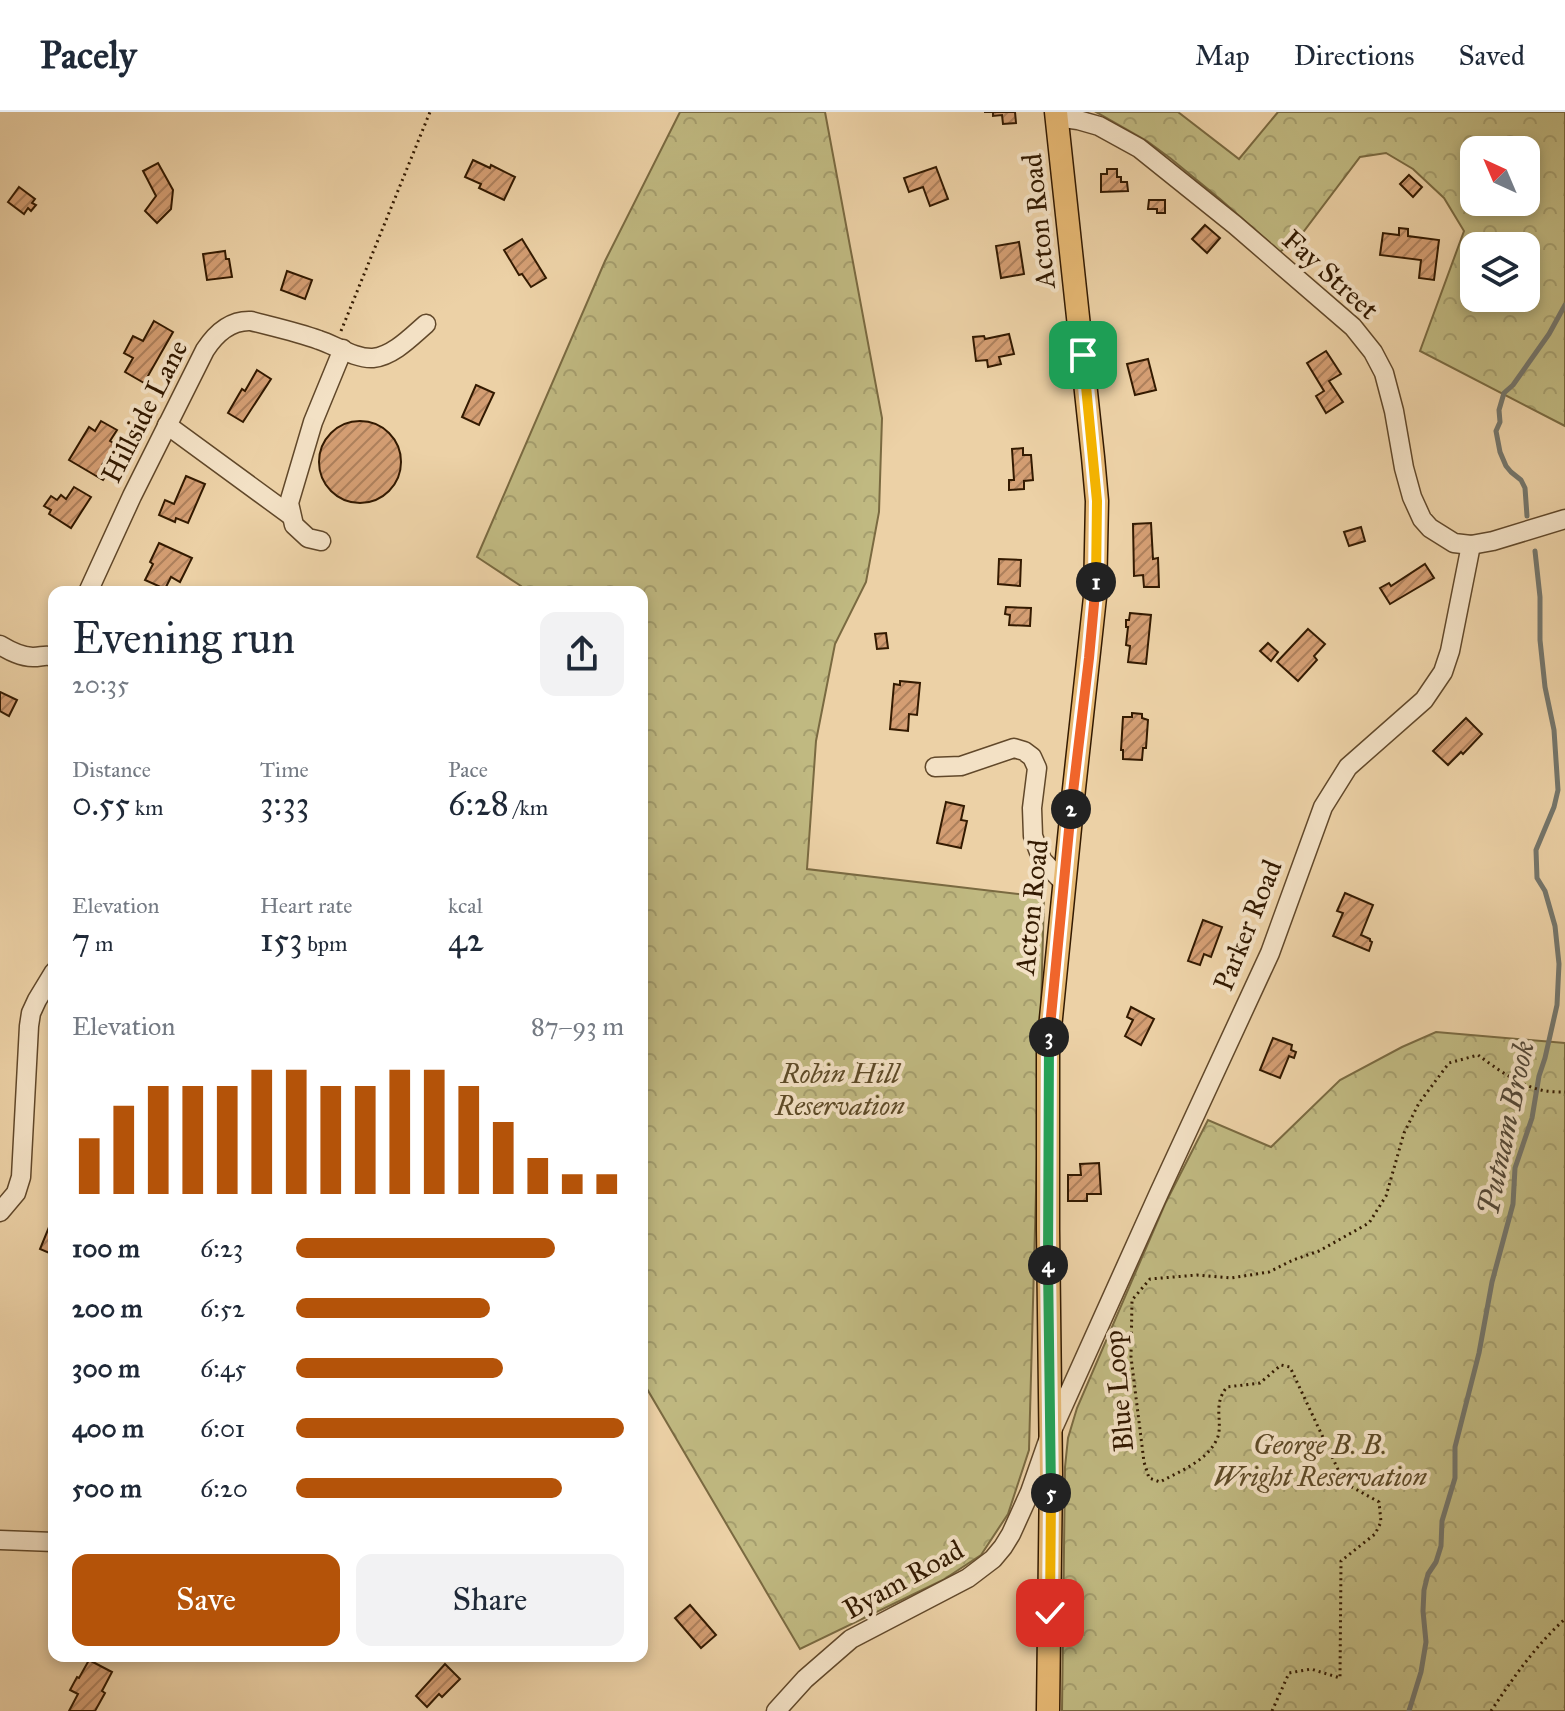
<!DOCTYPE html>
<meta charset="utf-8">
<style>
body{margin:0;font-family:"IM FELL Great Primer",serif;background:#f2f2f3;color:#1f2937;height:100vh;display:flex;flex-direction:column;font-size:30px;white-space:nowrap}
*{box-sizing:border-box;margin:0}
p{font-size:26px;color:#747a83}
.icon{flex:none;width:44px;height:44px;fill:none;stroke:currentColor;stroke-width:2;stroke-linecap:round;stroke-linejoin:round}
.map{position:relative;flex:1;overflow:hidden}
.details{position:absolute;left:48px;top:474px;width:600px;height:1076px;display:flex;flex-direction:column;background:#fff;border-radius:16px;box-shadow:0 4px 12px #0003}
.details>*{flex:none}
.needle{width:52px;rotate:316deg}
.controls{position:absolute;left:1460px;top:24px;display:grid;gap:16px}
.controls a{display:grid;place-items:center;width:80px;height:80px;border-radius:16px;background:#fff;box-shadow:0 4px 12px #0003;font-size:40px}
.pin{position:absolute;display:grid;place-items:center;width:68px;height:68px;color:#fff;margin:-34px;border-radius:16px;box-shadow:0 4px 12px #0006}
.km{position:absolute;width:40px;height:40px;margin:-20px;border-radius:50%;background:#222;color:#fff;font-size:22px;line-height:40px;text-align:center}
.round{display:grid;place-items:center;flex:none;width:84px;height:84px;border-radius:16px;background:#f2f2f3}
.head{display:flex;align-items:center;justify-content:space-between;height:136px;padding:0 24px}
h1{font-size:44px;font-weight:600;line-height:60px}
.figures{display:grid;grid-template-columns:repeat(3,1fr);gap:12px;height:136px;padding:8px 24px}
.figures div{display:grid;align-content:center}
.figures b{font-size:34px;font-weight:600}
.figures small{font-size:22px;font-weight:400}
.figures p{font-size:22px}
.chart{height:224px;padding:16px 24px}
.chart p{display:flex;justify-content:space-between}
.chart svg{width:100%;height:144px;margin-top:8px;stroke:#b45309;stroke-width:6}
.cta{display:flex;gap:16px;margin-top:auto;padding:16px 24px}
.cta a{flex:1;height:92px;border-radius:16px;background:#b45309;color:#fff;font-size:32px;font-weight:600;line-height:92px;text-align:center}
.cta a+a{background:#f2f2f3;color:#1f2937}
ul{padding:0 24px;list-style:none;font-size:26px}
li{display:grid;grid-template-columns:128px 96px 1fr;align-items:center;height:60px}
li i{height:20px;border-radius:10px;background:#b45309}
header{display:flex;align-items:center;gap:48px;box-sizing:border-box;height:112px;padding:0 40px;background:#fff;border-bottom:2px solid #e0e1e3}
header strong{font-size:38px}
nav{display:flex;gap:44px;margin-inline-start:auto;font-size:28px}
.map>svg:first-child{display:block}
.park{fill:url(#park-crowns);stroke:#7a6a41;stroke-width:2;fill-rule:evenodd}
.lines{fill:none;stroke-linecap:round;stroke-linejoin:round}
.stream{stroke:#74766c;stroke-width:5}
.building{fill:url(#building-hatch);stroke:#331a01;stroke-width:2}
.minor-casing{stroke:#61482a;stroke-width:21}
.major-casing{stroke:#331a01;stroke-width:25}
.path{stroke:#331a01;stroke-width:3;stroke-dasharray:2 4;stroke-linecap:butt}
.minor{stroke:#f3e1c5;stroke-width:18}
.major{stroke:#e6b873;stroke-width:22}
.split-1-casing{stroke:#fff;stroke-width:16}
.split-2-casing{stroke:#fff;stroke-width:16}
.split-3-casing{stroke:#fff;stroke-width:16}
.split-4-casing{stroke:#fff;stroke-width:16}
.split-5-casing{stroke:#fff;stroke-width:16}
.split-6-casing{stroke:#fff;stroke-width:16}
.split-1{stroke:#f5b400;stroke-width:10}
.split-2{stroke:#f0652b;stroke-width:10}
.split-3{stroke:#f0652b;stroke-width:10}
.split-4{stroke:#22a559;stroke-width:10}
.split-5{stroke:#22a559;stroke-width:10}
.split-6{stroke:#f5b400;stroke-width:10}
.labels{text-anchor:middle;stroke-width:8;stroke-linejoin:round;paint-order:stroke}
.street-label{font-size:28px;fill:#331a01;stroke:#f3e1c5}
.park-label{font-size:28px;font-style:italic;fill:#5d4a27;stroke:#f3e1c5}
.water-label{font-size:30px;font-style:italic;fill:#534837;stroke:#f3e1c5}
</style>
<header>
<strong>Pacely</strong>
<nav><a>Map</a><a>Directions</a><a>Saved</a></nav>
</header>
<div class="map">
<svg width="1565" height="1599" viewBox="0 0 1565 1599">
<defs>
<pattern id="park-crowns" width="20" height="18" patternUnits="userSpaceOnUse" patternTransform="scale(2)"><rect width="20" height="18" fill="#c0b981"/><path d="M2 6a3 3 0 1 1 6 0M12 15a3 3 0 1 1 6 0" fill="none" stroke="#a59e6e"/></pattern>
<pattern id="building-hatch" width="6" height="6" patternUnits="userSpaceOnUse" patternTransform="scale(2)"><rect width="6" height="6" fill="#d49e73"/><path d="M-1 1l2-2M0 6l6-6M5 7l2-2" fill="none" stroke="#ad805c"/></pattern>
</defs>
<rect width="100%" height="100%" fill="#ecd1a6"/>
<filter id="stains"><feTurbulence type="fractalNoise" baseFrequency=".0025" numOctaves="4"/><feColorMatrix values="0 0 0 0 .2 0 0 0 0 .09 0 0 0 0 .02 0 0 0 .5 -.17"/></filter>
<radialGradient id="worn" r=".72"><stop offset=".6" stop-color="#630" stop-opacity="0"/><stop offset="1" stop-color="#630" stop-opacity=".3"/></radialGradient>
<!-- park -->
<g class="park">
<polygon points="680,0 825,0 882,306 879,400 866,470 835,532 816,629 807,757 1044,785 1029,1338 1008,1402 981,1443 943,1468 800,1537 647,1277 642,1280 642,480 518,480 521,474 477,445 605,149"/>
<path d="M1096 0H1178L1239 47 1278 0H1565V314L1420 239 1464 119 1444 86 1413 57 1386 41 1360 45 1301 123 1280 140 1220 87 1170 46 1147 29ZM1474 38H1526V90H1474ZM1474 134H1526V186H1474Z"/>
<polygon points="1436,920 1565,931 1565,1599 1062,1599 1065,1355 1068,1326 1077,1296 1165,1092 1208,1008 1271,1035 1340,968 1402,935"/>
</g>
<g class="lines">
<!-- stream -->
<g class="stream">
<polyline points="1527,404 1525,376 1521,368 1511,360 1506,354 1500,340 1496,319 1500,310 1499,298 1504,281 1513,273 1549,222 1565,193"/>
<polyline points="1409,1599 1421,1560 1426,1530 1423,1499 1424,1478 1428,1462 1436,1450 1441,1434 1442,1409 1455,1366 1455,1335 1479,1241 1492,1170 1513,1092 1515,1056 1532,1006 1539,964 1545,946 1557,893 1559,852 1555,814 1545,779 1537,766 1536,738 1554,695 1558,678 1554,618 1545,575 1540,528 1540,485 1535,439"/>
</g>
</g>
<!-- building -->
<g class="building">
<polygon points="984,0 1015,0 1016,11 1003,12 1002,3 993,4 993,0"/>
<polygon points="473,48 490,56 491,53 515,65 504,88 479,76 481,72 465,65"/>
<polygon points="158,51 173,78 171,97 157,111 145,99 156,84 143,59"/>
<polygon points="936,55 948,87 930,94 923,75 909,80 904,66"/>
<polygon points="1107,57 1117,57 1117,65 1121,65 1121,70 1127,70 1128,79 1101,80 1101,62 1107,62"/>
<polygon points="1409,63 1422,75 1413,85 1400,72"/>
<polygon points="19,75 35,87 32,91 36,93 31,99 28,96 24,102 8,90"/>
<polygon points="1149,88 1165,88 1165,101 1157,101 1157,97 1148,97"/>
<polygon points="1205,113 1220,126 1207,141 1192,127"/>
<polygon points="1399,116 1408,117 1408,124 1439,128 1434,168 1419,166 1421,148 1380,143 1383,121 1399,123"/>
<polygon points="522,127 546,166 531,175 522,162 519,163 504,138"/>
<polygon points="1019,130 1024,162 1001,166 996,134"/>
<polygon points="225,139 226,147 229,147 232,165 207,168 203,142"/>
<polygon points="287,159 312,168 305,187 281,178"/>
<polygon points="154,209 173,220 144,271 125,260 133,246 124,241 133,224 143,229"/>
<polygon points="1009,222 1014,242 999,245 1001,252 988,255 987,248 976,249 973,225 984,224 985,227"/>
<polygon points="1326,239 1341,262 1329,269 1343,290 1326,301 1316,284 1324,279 1307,251"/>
<polygon points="1148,247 1156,278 1135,283 1127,252"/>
<polygon points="257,258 271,267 243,310 228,301 242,277 245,279"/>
<polygon points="476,273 494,281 479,313 462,305"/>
<polygon points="101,309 117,318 110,329 115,332 102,353 110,358 103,368 69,348 89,315 95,319"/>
<circle cx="360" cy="350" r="41"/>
<polygon points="1023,336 1023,343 1031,343 1033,368 1024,369 1024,377 1009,378 1009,368 1014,368 1012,337"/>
<polygon points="186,364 205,372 188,411 176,406 175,410 159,403 165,388 174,392"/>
<polygon points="74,375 91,385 71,416 49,402 51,398 44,394 51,384 57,388 61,383 66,387"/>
<polygon points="1151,411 1153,447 1158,446 1159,475 1144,475 1143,463 1134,464 1133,412"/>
<polygon points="1361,415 1365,429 1349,434 1344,420"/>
<polygon points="159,431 192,446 180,470 171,465 165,477 145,468 153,452 150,450"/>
<polygon points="999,447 1021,448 1020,474 998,472"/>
<polygon points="1425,452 1434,466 1390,492 1380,476 1389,471 1391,474"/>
<polygon points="1006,495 1031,496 1030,514 1009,513 1010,503 1005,502"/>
<polygon points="1130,501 1151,503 1146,552 1128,550 1130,534 1126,533 1128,515 1126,515 1126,508 1129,508"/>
<polygon points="1308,517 1325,532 1314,544 1317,548 1298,569 1277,550"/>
<polygon points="886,521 888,536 877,537 875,522"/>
<polygon points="1268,531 1278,540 1271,549 1260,539"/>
<polygon points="900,569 920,571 917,603 909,602 908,619 890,617 894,572 900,573"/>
<polygon points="0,580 17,588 9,604 0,599"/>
<polygon points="1132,601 1142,602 1142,606 1148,608 1146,636 1143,636 1142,648 1123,647 1123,638 1121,638 1123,605 1132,605"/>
<polygon points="1466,606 1482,622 1463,642 1461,640 1448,653 1433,639"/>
<polygon points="946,690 964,694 961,708 967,709 961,736 937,731"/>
<polygon points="1345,781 1373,793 1361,823 1370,827 1370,829 1372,830 1369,839 1333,824 1343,801 1337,799"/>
<polygon points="1203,808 1222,815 1211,845 1204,842 1200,853 1188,849"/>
<polygon points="1131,895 1154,907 1141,933 1125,924 1133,908 1127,905"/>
<polygon points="1273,926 1292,933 1291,938 1296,940 1294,946 1289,944 1280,966 1260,958"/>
<polygon points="1099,1051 1101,1082 1087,1082 1087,1089 1068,1089 1068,1063 1081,1063 1080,1052"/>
<polygon points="54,1103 54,1143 40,1137"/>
<polygon points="690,1493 716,1523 701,1536 675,1506"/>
<polygon points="89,1548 112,1560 102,1579 105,1581 95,1599 69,1599 78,1582 70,1578 77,1565 79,1566"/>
<polygon points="445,1552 460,1567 442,1585 439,1582 427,1595 416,1584"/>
</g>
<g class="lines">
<!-- minor casing -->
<g class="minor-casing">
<g id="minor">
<polyline points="1056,5 1078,8 1099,14 1139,36 1235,113 1353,215 1373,240 1384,261 1394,299 1404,356 1412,385 1422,407 1430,416 1454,431 1471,433 1493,429 1565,407"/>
<polyline points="167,313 290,403"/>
<polyline points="321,429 308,426 294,413 289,391 313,310 343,237"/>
<path d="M88 480 132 384 205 238C216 221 230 208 251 209 274 215 297 220 319 228 335 233 355 247 373 246 393 244 411 225 426 212"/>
<path d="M0 533C10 539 21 545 33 545 42 545 46 542 54 545"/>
<polyline points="935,655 961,654 1014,636 1024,639 1032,645 1037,656 1032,696 1033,724 1042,748 1064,771"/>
<polyline points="0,1100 16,1081 21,1065 29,914 31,901 37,888 54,860"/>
<polyline points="0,1428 54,1430"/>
<polyline points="776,1599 805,1567 851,1527 968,1466 993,1447 1003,1435 1011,1422 1030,1380 1050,1323 1159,1081 1270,841 1323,695 1348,655 1424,588 1443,560 1450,539 1471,433"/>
</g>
</g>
<!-- major casing -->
<g class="major-casing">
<polyline id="major" points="1048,1599 1051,1362 1048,1118 1048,936 1073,686 1095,485 1097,389 1093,345 1056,0"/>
</g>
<!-- path -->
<g class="path">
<polyline points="341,219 430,0"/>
<path d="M1272 1599 1289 1561 1311 1557 1340 1566 1341 1449 1375 1422 1381 1410 1379 1390 1350 1374 1342 1366 1290 1255 1281 1253 1260 1271 1227 1275C1211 1294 1225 1313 1216 1329 1205 1350 1180 1359 1160 1370L1149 1366 1144 1350 1131 1245 1132 1188 1150 1167 1197 1163 1231 1166 1269 1160 1293 1148 1319 1139 1369 1111 1386 1084 1404 1021 1419 991 1449 951 1478 943C1497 957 1521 975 1546 979 1552 980 1559 980 1565 980"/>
<path d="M1491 1599C1513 1566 1536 1533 1565 1507"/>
</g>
<!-- minor -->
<use href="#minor" class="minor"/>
<!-- major -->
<use href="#major" class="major"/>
</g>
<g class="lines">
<!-- split-1 casing -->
<g class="split-1-casing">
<polyline id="split-1" points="1083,243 1097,389 1096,470"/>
</g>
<!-- split-2 casing -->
<g class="split-2-casing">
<polyline id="split-2" points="1071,697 1089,546 1096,470"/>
</g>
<!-- split-3 casing -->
<g class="split-3-casing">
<polyline id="split-3" points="1049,925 1071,697"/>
</g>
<!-- split-4 casing -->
<g class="split-4-casing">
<polyline id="split-4" points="1048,1153 1049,925"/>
</g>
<!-- split-5 casing -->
<g class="split-5-casing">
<polyline id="split-5" points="1048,1153 1051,1381"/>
</g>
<!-- split-6 casing -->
<g class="split-6-casing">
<polyline id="split-6" points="1050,1501 1051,1381"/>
</g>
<!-- split-1 -->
<use href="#split-1" class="split-1"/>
<!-- split-2 -->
<use href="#split-2" class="split-2"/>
<!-- split-3 -->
<use href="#split-3" class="split-3"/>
<!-- split-4 -->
<use href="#split-4" class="split-4"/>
<!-- split-5 -->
<use href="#split-5" class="split-5"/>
<!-- split-6 -->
<use href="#split-6" class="split-6"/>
</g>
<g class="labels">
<!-- street labels -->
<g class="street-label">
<text transform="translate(1038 109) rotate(-96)" y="10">Acton Road</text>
<text transform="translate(1331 162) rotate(42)" y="10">Fay Street</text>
<text transform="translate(144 299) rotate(-63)" y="10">Hillside Lane</text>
<text transform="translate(1031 795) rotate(-84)" y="10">Acton Road</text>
<text transform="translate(1247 813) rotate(-68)" y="10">Parker Road</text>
<text transform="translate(1118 1279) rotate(-95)" y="10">Blue Loop</text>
<text transform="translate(903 1467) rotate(-29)" y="10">Byam Road</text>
</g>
<!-- park labels -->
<g class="park-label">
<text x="840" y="971">Robin Hill<tspan x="840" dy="32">Reservation</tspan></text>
<text x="1320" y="1342">George B. B.<tspan x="1320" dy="32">Wright Reservation</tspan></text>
</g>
<!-- water labels -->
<g class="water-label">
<text transform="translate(1506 1016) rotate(-78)" y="10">Putnam Brook</text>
</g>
</g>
<rect width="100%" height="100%" filter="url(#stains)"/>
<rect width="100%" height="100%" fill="url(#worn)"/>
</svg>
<div class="controls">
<a><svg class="needle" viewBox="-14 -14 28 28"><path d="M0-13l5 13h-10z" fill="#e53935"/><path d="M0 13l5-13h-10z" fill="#747a83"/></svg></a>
<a><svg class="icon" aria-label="layers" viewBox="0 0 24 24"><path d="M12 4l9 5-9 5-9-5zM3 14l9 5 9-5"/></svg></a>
</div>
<div class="pin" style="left:1083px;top:243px;background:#1e9e55"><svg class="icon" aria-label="arrive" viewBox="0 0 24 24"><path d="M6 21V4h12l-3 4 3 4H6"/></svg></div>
<div class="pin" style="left:1050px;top:1501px;background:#d93025"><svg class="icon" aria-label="check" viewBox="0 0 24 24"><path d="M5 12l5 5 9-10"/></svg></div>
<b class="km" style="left:1096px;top:470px">1</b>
<b class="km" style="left:1071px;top:697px">2</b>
<b class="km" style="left:1049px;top:925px">3</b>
<b class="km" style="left:1048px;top:1153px">4</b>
<b class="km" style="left:1051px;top:1381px">5</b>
<section class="details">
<div class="head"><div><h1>Evening run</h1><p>20:35</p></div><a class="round"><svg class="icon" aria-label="share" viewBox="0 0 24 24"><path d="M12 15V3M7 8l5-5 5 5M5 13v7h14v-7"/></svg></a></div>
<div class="figures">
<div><p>Distance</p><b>0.55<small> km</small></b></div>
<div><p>Time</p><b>3:33</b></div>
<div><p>Pace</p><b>6:28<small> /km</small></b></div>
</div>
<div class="figures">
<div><p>Elevation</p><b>7<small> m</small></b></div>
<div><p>Heart rate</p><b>153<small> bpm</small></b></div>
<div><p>kcal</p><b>42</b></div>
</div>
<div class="chart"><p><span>Elevation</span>87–93 m</p>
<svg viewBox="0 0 160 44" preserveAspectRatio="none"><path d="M5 44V27M15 44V17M25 44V11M35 44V11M45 44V11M55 44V6M65 44V6M75 44V11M85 44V11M95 44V6M105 44V6M115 44V11M125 44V22M135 44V33M145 44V38M155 44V38"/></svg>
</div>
<ul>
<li><b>100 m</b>6:23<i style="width:79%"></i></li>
<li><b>200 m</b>6:52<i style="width:59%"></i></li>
<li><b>300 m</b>6:45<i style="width:63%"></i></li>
<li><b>400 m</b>6:01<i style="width:100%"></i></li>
<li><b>500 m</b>6:20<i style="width:81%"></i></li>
</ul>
<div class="cta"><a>Save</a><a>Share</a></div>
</section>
</div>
